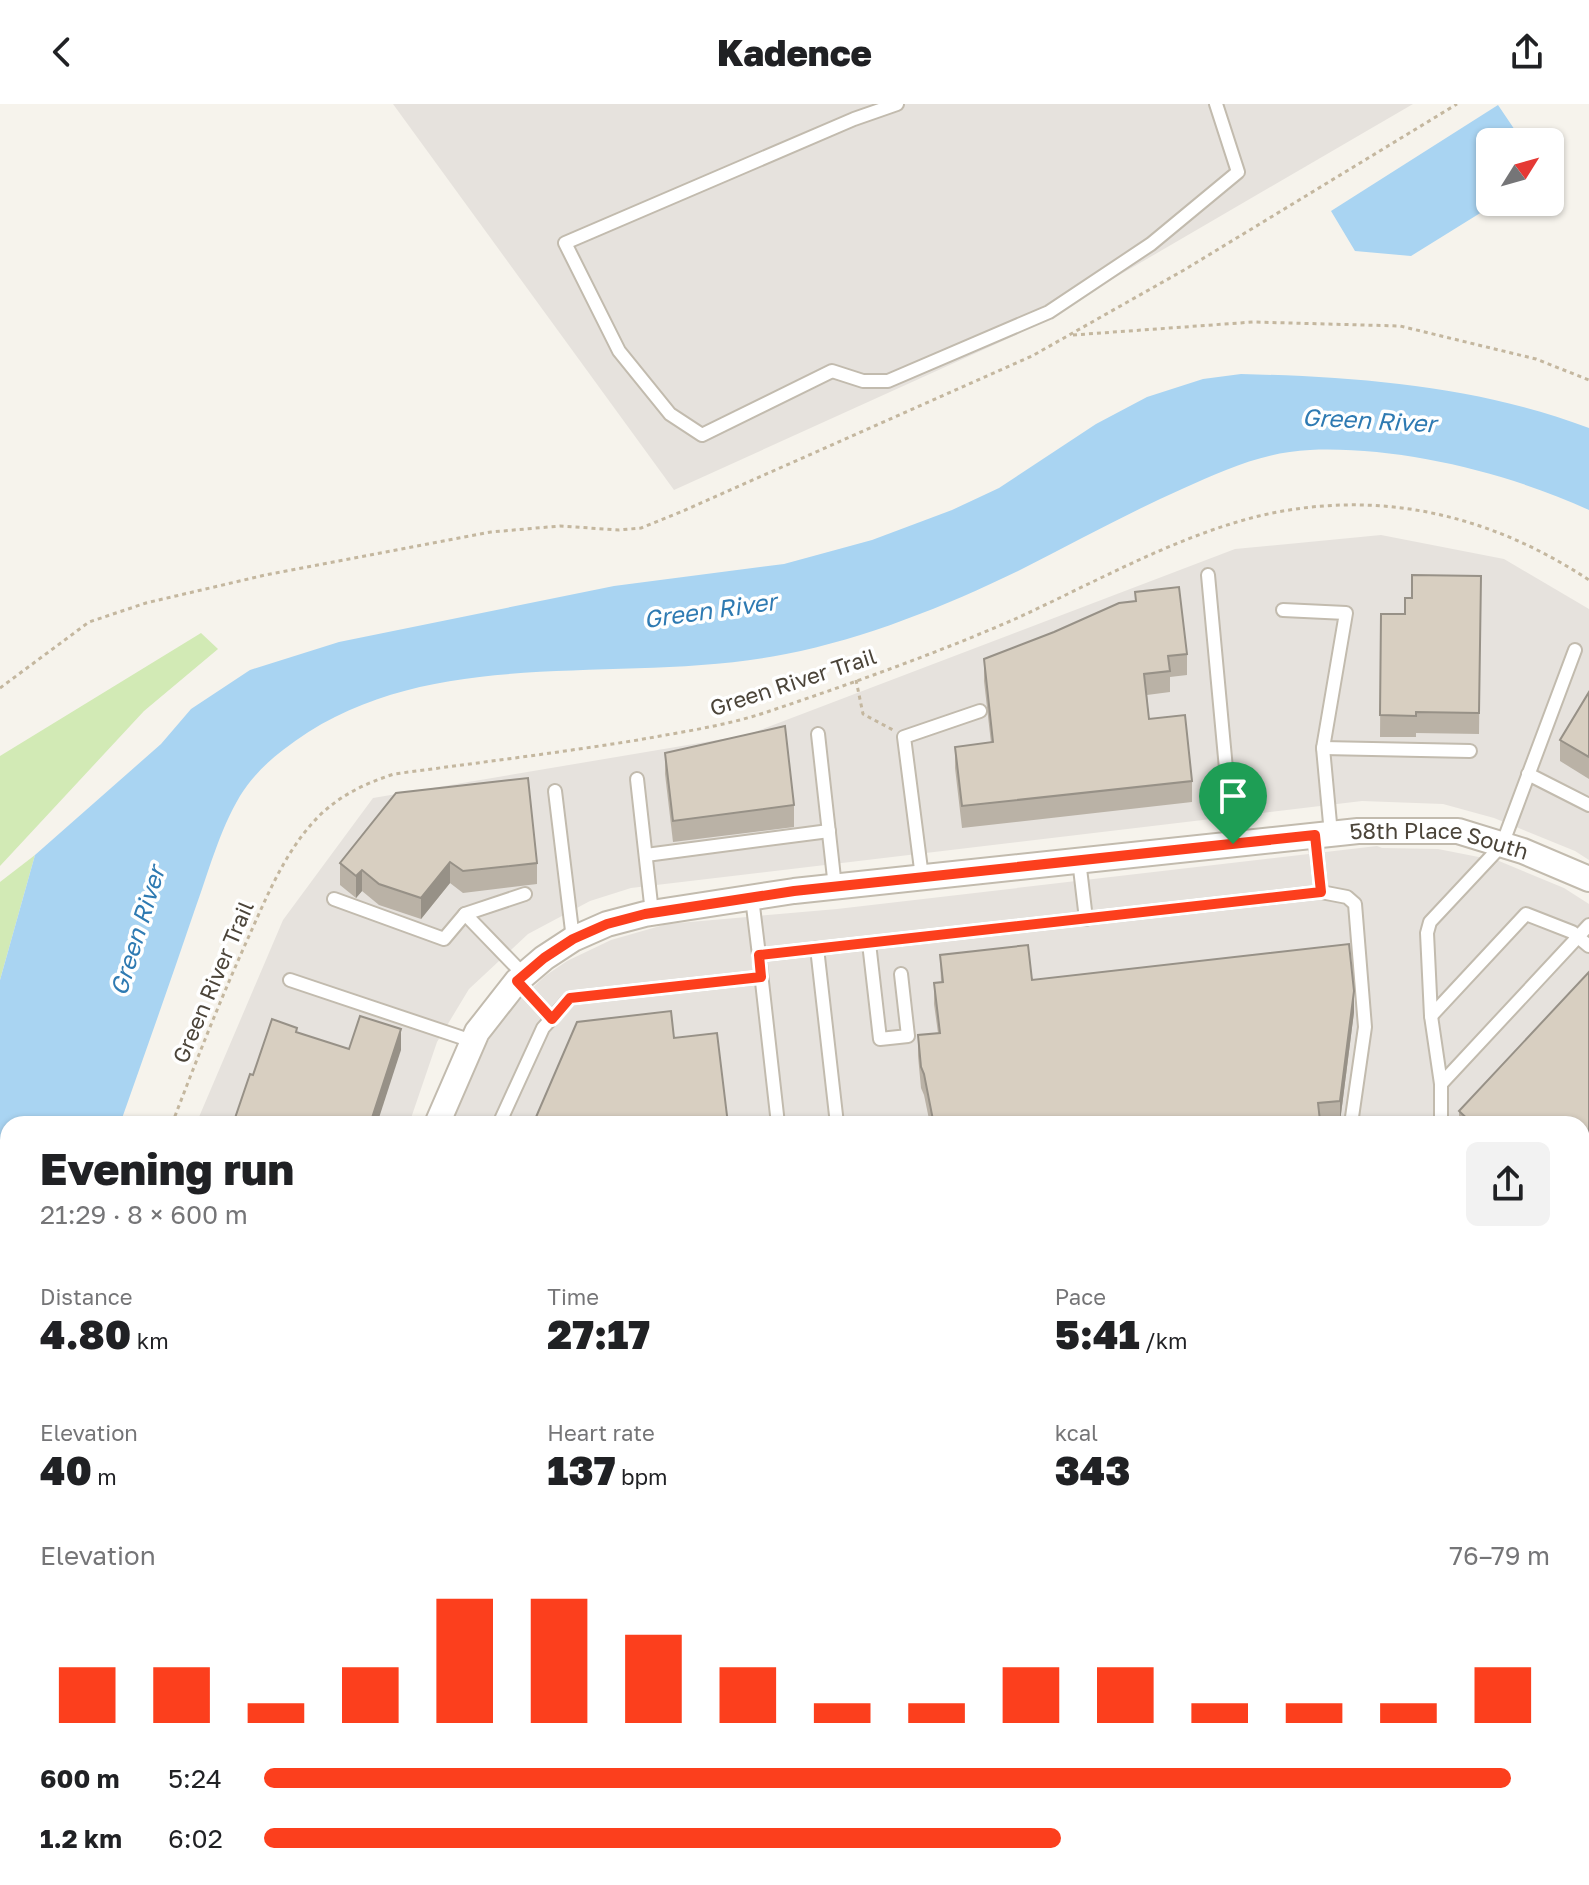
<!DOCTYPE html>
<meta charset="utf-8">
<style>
body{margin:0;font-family:"Golos Text",sans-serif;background:#f2f2f2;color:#202124;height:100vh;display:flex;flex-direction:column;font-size:30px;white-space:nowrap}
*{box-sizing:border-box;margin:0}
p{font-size:26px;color:#757577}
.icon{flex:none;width:44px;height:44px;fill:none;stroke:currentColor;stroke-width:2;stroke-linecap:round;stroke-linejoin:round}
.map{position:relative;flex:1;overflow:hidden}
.side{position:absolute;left:0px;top:1012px;width:1590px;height:770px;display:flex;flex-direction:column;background:#fff;border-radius:24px 24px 0 0;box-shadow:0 2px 6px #0004}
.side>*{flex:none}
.needle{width:52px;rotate:53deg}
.fabs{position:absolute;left:1476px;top:24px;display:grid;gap:16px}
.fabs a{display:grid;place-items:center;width:88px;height:88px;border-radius:12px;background:#fff;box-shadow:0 2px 6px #0004;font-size:40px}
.pin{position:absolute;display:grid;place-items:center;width:68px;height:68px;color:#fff;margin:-82px -34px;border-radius:50% 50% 50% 0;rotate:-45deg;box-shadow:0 0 8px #0007}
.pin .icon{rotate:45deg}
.round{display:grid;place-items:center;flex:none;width:84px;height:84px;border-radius:12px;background:#f2f2f2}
.overview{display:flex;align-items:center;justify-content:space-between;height:136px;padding:0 40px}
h1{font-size:44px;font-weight:800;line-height:60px}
.figures{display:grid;grid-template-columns:repeat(3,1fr);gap:12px;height:136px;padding:8px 40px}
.figures div{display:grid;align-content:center}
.figures b{font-size:40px;font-weight:800}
.figures small{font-size:22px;font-weight:400}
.figures p{font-size:22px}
.chart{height:224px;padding:16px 40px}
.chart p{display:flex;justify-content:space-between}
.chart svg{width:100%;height:144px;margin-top:8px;stroke:#fc3f1d;stroke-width:6}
ul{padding:0 40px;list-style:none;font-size:26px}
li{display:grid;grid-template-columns:128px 96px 1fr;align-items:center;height:60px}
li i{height:20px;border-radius:10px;background:#fc3f1d}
header{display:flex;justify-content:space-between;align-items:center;height:104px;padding:0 40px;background:#fff;font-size:36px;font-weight:800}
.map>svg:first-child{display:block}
.industrial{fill:#e6e2dd}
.green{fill:#d2eab5}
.water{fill:#a9d4f2}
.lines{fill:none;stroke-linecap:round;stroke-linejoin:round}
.service-casing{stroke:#c2bbae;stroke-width:16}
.minor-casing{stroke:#c2bbae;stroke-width:28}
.secondary-casing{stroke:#d6c79b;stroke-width:36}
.path{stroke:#c4b79f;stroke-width:3;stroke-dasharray:4 4;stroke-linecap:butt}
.service{stroke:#fff;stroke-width:12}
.minor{stroke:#fff;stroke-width:24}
.secondary{stroke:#fff3cd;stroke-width:32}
.rail-casing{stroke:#9a9a9a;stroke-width:9}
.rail{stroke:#fff;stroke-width:6;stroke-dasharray:18;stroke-linecap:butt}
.wall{fill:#bab2a6}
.shaded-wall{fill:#979187}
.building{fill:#d8cfc1;stroke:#979187;stroke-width:2}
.route-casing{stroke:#fff;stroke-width:16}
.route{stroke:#fc3f1d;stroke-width:10}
.labels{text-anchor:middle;stroke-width:7;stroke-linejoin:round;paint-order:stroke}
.street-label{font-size:22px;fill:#4b4439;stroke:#fff}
.water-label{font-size:24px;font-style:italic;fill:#2e7ab2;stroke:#fff}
</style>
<header><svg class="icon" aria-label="back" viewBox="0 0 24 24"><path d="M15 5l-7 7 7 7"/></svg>Kadence<svg class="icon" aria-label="share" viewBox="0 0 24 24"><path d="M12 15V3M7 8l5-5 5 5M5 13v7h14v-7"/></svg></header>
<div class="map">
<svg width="1589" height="1781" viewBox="0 0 1589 1781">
<rect width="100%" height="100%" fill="#f6f3ec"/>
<!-- industrial -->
<g class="industrial">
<polygon points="393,0 1413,0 1018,230 674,386"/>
<polygon points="1381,431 1504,455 1589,505 1589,756 1575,747 1494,714 1443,700 1362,697 631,784 590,797 528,830 469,885 437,938 409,1020 196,1020 283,816 373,694 747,631 1235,445"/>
<polygon points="1377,742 1382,744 1438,745 1499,757 1564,784 1589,800 1589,1617 1582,1608 1582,1020 452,1020 464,978 503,912 545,872 567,857 611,836 667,820 837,805"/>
<polygon points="8,1739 8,1774 1293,1774 1284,1781 0,1781 0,1740"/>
</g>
<!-- green -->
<g class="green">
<polygon points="201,529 218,545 144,607 0,762 0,652"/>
<polygon points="35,751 0,876 0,778"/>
<polygon points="0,1471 8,1474 8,1739 0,1740"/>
</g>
<!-- water -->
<g class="water">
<polygon points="1498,1 1523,38 1490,38 1490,98 1498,98 1411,152 1355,147 1331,107"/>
<path d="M1241 270C1360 273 1477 282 1589 324V406C1509 369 1399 342 1310 346 1264 348 1224 366 1182 385 1128 409 1075 438 1022 465 948 501 867 534 786 550 621 584 425 534 283 646 266 659 251 674 240 692 219 727 208 770 194 808 170 879 145 949 120 1020H8V1319L0 1335V876L35 751 161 640 191 605 250 566 339 538 614 482 784 460 872 436 952 406 999 384 1096 320 1147 293 1203 275Z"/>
</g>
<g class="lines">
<!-- service casing -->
<g class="service-casing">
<g id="service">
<polyline points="897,0 854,15 565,139 619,247 670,310 702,331 832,267 863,277 888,277 1049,208 1151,140 1238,68 1216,0"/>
<polyline points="1208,471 1233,740"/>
<polyline points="1283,506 1346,509 1323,644 1331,730"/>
<polyline points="818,630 835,783"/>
<polyline points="1323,644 1470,647"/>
<polyline points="1528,670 1589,701"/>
<polyline points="637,675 652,809"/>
<polyline points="555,687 573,835"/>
<polyline points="646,751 829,727"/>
<polyline points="1079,756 1086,815"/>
<polyline points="922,773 904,633 980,607"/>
<polyline points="1321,788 1347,793 1355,800 1365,923 1351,1020"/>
<polyline points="752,794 759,851 1321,788 1315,731"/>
<polyline points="334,795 444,835 465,810 525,790"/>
<polyline points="465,810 524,871"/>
<polyline points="869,839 880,935 908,932 901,870"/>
<polyline points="817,844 837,1020"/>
<polyline points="759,851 778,1020"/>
<polyline points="290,876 472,937"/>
<polyline points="517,877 552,915"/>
<polyline points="1431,912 1526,810 1572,828 1589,842"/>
<polyline points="1441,980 1431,912 1427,829 1430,818 1502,741 1575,546"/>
<polyline points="499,1020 543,924 570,894 761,873"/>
<polyline points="1441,1020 1441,980 1589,821"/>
<polyline points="1582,1541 1589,1550"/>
<polyline points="119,1774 125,1781"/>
<polyline points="211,1774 216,1781"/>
<polyline points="283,1774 284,1781"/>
<polyline points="1560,1774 1566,1781"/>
<polyline points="14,1781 56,1774"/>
<polyline points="1326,1781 1336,1774"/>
</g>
</g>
<!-- minor casing -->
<g class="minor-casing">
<g id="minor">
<path id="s1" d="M437 1020 477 928 517 877 544 854 573 835 607 820 645 810 794 787 1358 727H1458L1523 747 1589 775"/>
</g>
</g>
<!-- secondary casing -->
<g class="secondary-casing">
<g id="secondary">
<polyline points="0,1432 8,1435"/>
<polyline points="1582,1671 1589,1680"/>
</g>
</g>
<!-- path -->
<g class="path">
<polyline points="1073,231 1253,218 1400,222 1536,255 1589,276"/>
<polyline points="856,576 863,610 893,626"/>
<polyline points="0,584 89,518 146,499 265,471 491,428 560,422 619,426 641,424 683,407 1032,252 1184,166 1457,0"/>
<path d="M172 1020C196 957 221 894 249 832 268 790 286 745 320 711 341 691 366 679 394 670 476 659 557 649 638 636 681 628 725 622 767 608 850 580 935 550 1015 515 1094 479 1174 433 1259 412 1377 384 1489 410 1589 476"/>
<polyline points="0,1695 8,1694"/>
<polyline points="0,1738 8,1736"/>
<polyline points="168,1774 173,1781"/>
</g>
<!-- service -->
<use href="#service" class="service"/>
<!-- minor -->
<use href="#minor" class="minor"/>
<!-- secondary -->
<use href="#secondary" class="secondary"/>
<!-- rail casing -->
<g class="rail-casing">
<g id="rail">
<polyline points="1582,1194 1589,1201"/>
<polyline points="1582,1563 1589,1562"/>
<polyline points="1055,1781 1106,1774"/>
</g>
</g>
<!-- rail -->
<use href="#rail" class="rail"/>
</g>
<!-- wall -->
<g class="wall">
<polygon points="1481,472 1479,630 1416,629 1416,633 1380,633 1381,510 1405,510 1412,494"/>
<polygon points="1135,488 1187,550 1187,571 1170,573 1170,588 1147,591 1149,615 1192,677 1192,698 962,724 955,664 955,643 991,639 984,577 984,555 1135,497"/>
<polygon points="1589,588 1589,675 1560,657 1560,636"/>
<polygon points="665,649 794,701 794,723 673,738 665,670"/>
<polygon points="396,689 537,759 537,780 463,789 450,779 421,815 379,801 362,787 356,794 340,781 340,759"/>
<polygon points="940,851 1032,876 1354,908 1340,1018 1320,1020 930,1020 924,991 921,984 918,952 918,931 938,929 934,900 934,879 941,878"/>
<polygon points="1589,868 1589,1057 1582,1064 1582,1020 1459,1020 1459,1007"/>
<polygon points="1589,1105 1589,1149 1582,1139 1582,1112"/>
<polygon points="1582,1208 1589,1217 1589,1458 1582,1448"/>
<polygon points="1014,1774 1060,1774 1015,1779"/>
</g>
<!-- shaded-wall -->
<g class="shaded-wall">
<polygon points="450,758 450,779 421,815 421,794"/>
<polygon points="362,766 362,787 356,794 356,772"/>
<polygon points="1354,887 1354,908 1340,1018 1340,997"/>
<polygon points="401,925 401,946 377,1020 370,1020"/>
<polygon points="1589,1036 1589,1057 1582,1064 1582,1043"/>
</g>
<!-- building -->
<g class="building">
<polygon points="1412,471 1481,472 1479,609 1416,608 1416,612 1380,611 1381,510 1405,510 1405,494 1412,494"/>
<polygon points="1179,483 1187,550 1168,552 1170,567 1144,570 1149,615 1185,611 1192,677 962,702 955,643 993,638 984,555 1054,528 1119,499 1136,497 1135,488"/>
<polygon points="1589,588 1589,653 1560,636"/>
<polygon points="785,622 794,701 673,717 665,649"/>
<polygon points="528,674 537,759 463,767 450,758 421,794 379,780 362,766 356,772 340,759 396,689"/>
<polygon points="1349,840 1354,887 1340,997 1318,999 1320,1017 1290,1020 959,1020 958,1013 933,1016 924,970 921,963 918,931 940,929 934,879 943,878 940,851 1028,841 1032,876"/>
<polygon points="1589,868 1589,1036 1582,1043 1582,1020 1473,1020 1459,1007"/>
<polygon points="671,907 674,934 717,929 728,1020 533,1020 577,918"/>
<polygon points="360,912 401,925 370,1020 233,1020 250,970 253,971 272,915 297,924 296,928 349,945"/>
<polygon points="1589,1105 1589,1127 1582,1118 1582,1112"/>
<polygon points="1582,1208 1589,1217 1589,1436 1582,1427"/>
<polygon points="330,1774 835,1774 836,1781 331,1781"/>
<polygon points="1345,1774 1531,1774 1536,1781 1337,1781"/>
</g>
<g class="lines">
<!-- route casing -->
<g class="route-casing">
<polygon id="route" points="1315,731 1321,788 759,851 761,873 570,894 552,915 517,877 544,854 573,835 607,820 645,810 794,787"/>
</g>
<!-- route -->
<use href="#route" class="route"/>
</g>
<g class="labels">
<!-- street labels -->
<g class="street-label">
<text transform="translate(793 578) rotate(-18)" y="8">Green River Trail</text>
<text dy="8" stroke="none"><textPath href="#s1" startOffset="1112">58th Place South</textPath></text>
<text transform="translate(213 878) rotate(-67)" y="8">Green River Trail</text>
</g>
<!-- water labels -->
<g class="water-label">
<text transform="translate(1369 317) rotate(3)" y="8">Green River</text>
<text transform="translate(710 507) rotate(-8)" y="8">Green River</text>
<text transform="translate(138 827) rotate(-73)" y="8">Green River</text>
</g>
</g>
</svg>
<div class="fabs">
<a><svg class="needle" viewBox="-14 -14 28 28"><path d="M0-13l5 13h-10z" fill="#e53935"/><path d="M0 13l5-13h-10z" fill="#757577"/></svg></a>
</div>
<div class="pin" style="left:1233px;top:740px;background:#1e9e55"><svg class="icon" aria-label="arrive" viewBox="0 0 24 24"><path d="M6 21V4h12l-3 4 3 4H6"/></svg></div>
<section class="side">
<div class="overview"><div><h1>Evening run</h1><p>21:29 · 8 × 600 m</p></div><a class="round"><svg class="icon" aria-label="share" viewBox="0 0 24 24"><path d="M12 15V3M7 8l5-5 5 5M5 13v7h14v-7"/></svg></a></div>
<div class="figures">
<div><p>Distance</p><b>4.80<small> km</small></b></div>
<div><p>Time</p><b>27:17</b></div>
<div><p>Pace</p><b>5:41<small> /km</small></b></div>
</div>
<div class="figures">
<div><p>Elevation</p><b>40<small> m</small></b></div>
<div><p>Heart rate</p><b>137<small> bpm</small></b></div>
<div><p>kcal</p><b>343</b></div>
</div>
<div class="chart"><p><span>Elevation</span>76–79 m</p>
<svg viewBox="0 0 160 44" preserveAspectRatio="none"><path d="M5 44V27M15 44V27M25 44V38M35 44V27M45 44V6M55 44V6M65 44V17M75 44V27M85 44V38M95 44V38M105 44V27M115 44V27M125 44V38M135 44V38M145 44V38M155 44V27"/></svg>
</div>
<ul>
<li><b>600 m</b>5:24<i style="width:97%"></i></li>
<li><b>1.2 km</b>6:02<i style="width:62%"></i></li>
</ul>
</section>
</div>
